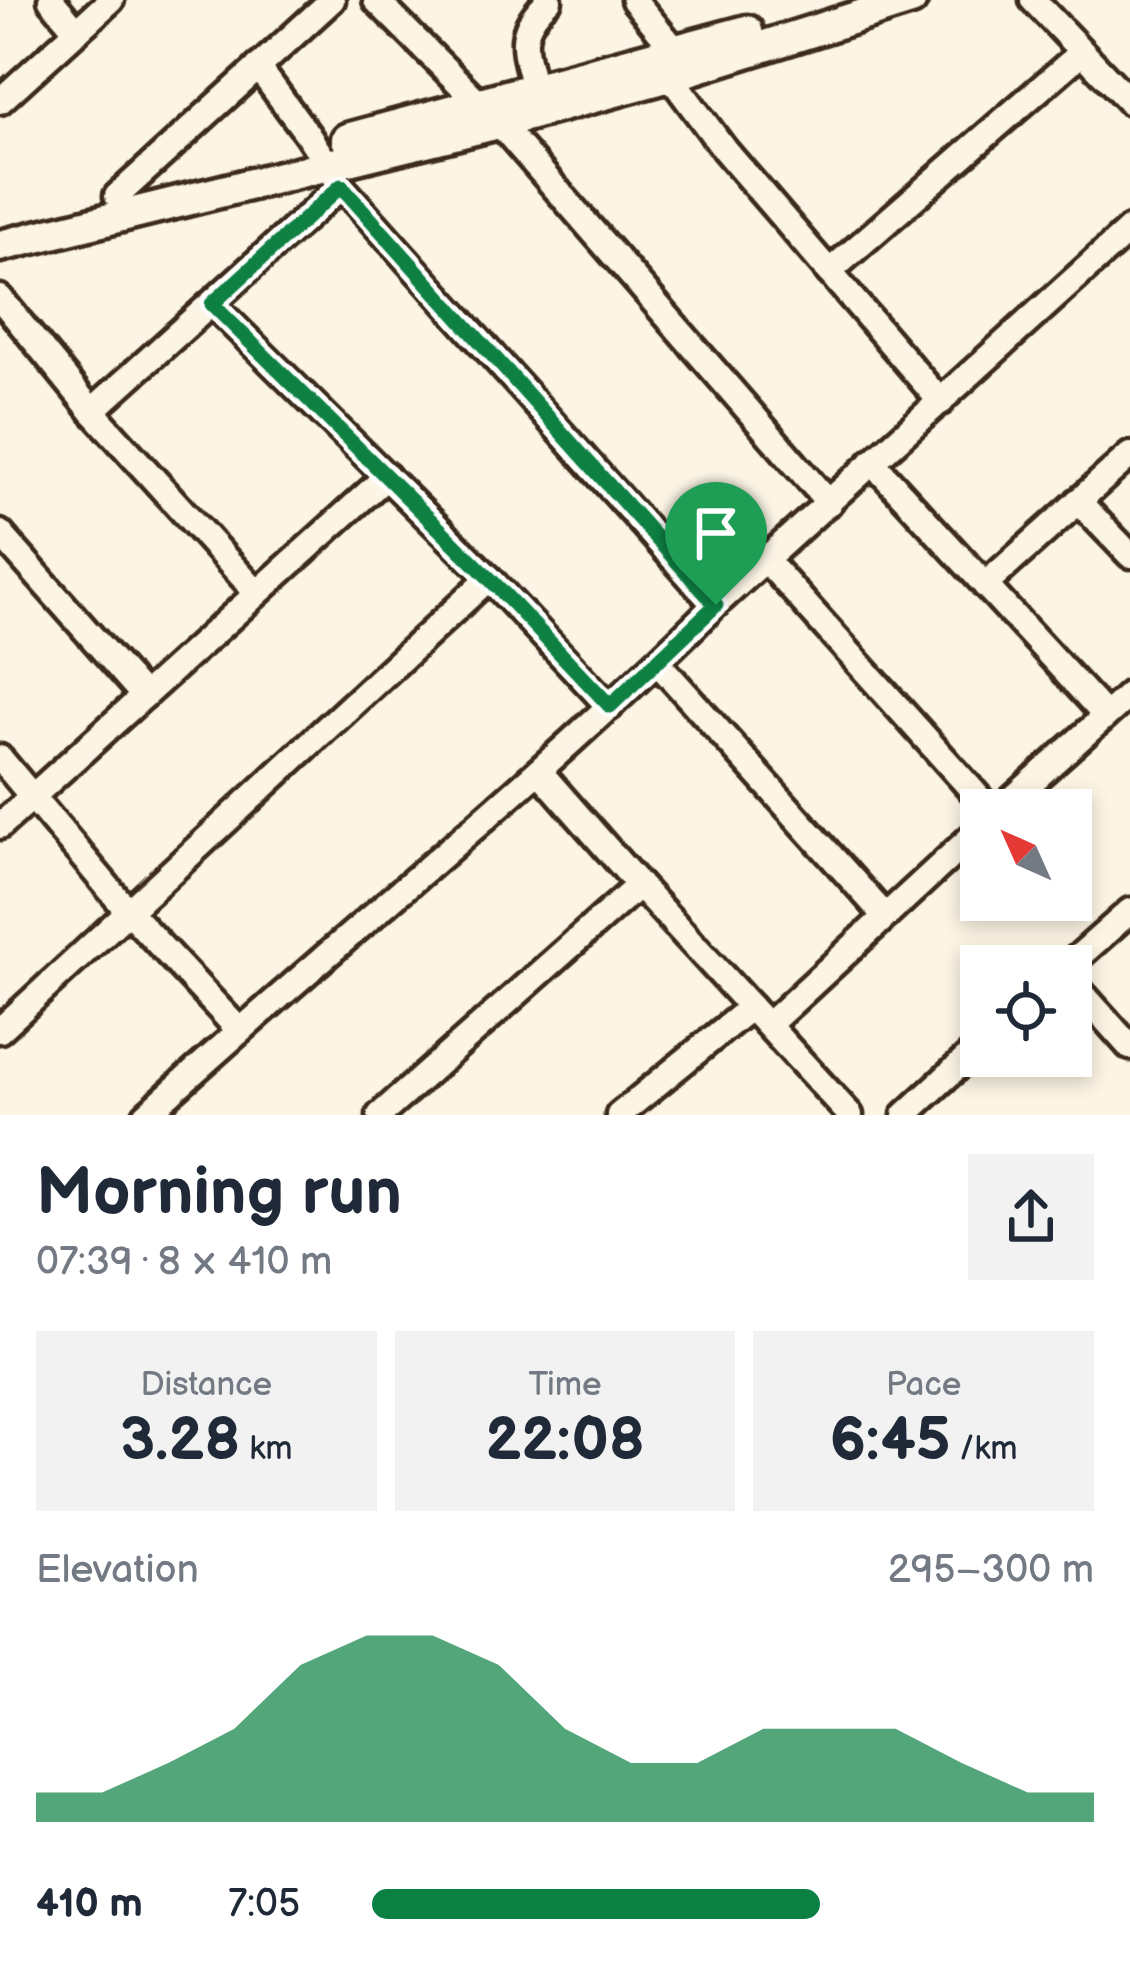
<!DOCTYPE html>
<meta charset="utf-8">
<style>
body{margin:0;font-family:"Balsamiq Sans",sans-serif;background:#f2f2f3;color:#1f2937;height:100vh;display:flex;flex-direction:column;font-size:45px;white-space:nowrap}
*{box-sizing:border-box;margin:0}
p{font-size:39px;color:#747a83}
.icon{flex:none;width:66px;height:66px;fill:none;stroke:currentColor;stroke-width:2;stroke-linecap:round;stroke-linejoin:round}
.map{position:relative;height:1115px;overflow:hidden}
.side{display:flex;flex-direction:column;background:#fff;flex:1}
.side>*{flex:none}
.needle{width:78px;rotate:315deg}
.buttons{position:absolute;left:960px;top:789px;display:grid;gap:24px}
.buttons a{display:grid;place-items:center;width:132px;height:132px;border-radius:0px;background:#fff;box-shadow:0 6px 18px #0003;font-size:60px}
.pin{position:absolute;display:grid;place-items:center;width:102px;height:102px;color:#fff;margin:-123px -51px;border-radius:50% 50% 50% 0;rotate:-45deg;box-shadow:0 0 12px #0007}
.pin .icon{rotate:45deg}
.round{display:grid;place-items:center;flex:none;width:126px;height:126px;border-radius:0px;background:#f2f2f3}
.headline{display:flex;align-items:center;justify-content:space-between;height:204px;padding:0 36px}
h1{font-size:66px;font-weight:800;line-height:90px}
.stats{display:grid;grid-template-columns:repeat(3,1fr);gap:18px;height:204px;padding:12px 36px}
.stats div{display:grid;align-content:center;border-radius:0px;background:#f2f2f3;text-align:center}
.stats b{font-size:60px;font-weight:800}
.stats small{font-size:33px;font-weight:400}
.stats p{font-size:33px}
.chart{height:336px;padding:24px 36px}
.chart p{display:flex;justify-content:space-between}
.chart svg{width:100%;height:216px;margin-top:12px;fill:#0b8043;opacity:.7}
ul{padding:0 36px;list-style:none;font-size:39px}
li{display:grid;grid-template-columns:192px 144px 1fr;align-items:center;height:90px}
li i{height:30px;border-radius:15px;background:#0b8043}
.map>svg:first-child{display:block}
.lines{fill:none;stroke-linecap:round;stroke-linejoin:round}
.minor-casing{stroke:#3b2a1e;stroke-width:33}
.major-casing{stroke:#3b2a1e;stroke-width:39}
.minor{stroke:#fcf5e5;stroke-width:24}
.major{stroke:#fcf5e5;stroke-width:30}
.route-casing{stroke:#fff;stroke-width:24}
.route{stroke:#0b8043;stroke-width:15}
</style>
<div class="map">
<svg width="1130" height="1115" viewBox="0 0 1130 1115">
<rect width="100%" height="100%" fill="#fcf5e5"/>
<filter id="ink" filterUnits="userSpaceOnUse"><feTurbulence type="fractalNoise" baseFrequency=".00833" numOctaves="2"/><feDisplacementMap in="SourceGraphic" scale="24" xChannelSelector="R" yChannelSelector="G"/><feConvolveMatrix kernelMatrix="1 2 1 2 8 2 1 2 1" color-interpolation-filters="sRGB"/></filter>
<g filter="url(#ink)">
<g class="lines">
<!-- minor casing -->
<g class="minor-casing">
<g id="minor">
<polyline points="51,0 77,31"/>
<polyline points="376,0 499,123 829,503"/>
<polyline points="634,0 676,51"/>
<polyline points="1033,0 1130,102"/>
<polyline points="258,67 308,135 341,186 715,605"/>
<polyline points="670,76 724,149 941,402"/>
<path d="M534 88C524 48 515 31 549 0"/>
<polyline points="0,101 111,0"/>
<polyline points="117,196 332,0"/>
<polyline points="829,272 1081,53"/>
<polyline points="0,298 92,411 257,593"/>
<polyline points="212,304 489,578 610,707"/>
<polyline points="92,411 341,186"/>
<polyline points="872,462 1105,715"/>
<polyline points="1078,501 1130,555"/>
<polyline points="0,533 144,696"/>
<polyline points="766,560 990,810"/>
<polyline points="985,585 1130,455"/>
<polyline points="658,663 885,916"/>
<polyline points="0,758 127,910 240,1031"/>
<polyline points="539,771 639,885 850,1115"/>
<polyline points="1000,810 1130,694"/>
<polyline points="0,826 387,476"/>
<polyline points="1068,966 1130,911"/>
<polyline points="1071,981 1130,1047"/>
<polyline points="768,1025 981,828"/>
<polyline points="0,1030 489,578"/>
<path d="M146 1115C334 943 535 785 715 605L1130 229"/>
<polyline points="380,1115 639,885"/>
<polyline points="619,1115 751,1007"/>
<polyline points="905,1115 981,1045"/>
</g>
</g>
<!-- major casing -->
<g class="major-casing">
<g id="major">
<polyline points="347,139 747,31"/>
<polyline points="0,246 499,123 670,76 911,0"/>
</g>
</g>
<!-- minor -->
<use href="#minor" class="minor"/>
<!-- major -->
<use href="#major" class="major"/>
</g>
</g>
<g class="lines" filter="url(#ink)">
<!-- route casing -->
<g class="route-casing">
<polygon id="route" points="341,186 716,605 610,706 489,578 212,304"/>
</g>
<!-- route -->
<use href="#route" class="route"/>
</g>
</svg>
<div class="buttons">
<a><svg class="needle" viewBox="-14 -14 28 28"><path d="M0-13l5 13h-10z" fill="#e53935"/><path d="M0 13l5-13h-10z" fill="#747a83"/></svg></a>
<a><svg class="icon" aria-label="locate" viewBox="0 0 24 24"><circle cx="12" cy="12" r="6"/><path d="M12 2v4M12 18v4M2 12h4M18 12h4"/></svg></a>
</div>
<div class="pin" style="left:716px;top:605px;background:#1e9e55"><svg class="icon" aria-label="arrive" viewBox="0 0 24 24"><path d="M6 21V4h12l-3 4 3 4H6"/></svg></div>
</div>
<section class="side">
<div class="headline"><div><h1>Morning run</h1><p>07:39 · 8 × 410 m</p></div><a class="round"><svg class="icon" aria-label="share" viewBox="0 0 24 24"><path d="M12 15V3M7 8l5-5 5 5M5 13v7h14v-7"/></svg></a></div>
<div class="stats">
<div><p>Distance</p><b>3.28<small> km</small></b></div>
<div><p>Time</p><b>22:08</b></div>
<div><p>Pace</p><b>6:45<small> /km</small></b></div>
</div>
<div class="chart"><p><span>Elevation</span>295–300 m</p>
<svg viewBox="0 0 160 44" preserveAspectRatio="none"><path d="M0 44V38L10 38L20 32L30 25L40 12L50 6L60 6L70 12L80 25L90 32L100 32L110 25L120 25L130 25L140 32L150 38L160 38V44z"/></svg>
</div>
<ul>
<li><b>410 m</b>7:05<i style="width:62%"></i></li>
</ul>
</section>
